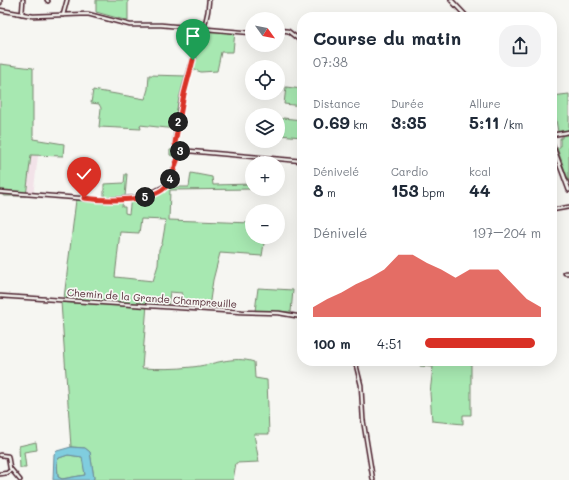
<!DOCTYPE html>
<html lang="fr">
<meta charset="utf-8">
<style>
body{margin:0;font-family:Mali,sans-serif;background:#f2f2f3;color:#1f2937;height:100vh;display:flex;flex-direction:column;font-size:15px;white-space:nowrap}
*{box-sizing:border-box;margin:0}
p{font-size:13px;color:#747a83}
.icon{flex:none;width:22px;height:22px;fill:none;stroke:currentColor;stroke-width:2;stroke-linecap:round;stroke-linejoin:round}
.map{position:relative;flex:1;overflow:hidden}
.sheet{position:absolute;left:297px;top:12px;width:260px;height:354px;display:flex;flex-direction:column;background:#fff;border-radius:16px;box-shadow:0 4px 16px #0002}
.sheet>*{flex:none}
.needle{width:26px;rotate:123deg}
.buttons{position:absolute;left:245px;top:12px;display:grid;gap:8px}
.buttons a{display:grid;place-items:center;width:40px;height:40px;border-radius:50%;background:#fff;box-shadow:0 4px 16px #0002;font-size:20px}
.pin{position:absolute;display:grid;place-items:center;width:34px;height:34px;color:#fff;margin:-41px -17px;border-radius:50% 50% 50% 0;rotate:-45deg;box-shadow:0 0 4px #0007}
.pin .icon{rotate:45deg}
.km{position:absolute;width:20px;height:20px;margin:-10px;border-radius:50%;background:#222;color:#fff;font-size:11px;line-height:20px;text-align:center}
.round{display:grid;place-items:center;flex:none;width:42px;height:42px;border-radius:16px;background:#f2f2f3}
.overview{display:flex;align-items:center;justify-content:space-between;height:68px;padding:0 16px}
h1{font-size:18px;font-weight:700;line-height:30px}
.metrics{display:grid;grid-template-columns:repeat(3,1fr);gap:6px;height:68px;padding:4px 16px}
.metrics div{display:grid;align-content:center}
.metrics b{font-size:17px;font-weight:700}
.metrics small{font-size:11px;font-weight:400}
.metrics p{font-size:11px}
.chart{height:112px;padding:8px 16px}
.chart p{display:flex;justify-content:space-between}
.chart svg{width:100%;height:72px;margin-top:4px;fill:#d93025;opacity:.7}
ul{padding:0 16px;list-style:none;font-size:13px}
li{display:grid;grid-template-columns:64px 48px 1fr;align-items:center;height:30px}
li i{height:10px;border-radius:5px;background:#d93025}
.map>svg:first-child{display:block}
.built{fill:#f2e2e8}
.green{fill:#a7e8b1;stroke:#78846e;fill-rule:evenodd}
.water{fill:#80cddf;stroke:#6a8797;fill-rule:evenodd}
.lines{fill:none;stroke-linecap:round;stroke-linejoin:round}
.street-casing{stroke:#4a1f2b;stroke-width:5.5}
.secondary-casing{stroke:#4a1f2b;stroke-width:6}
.street{stroke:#f6f6f2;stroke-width:2.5}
.secondary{stroke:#f6f6f2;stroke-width:3}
.route-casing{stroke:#fff;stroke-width:8}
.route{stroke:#d93025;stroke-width:5}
.labels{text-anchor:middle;stroke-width:3.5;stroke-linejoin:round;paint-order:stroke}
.street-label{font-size:10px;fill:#4a1f2b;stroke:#f6f6f2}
</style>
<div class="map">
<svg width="569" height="480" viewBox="0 0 569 480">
<rect width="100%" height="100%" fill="#f6f6f2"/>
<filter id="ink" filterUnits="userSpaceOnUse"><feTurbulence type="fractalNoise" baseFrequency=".025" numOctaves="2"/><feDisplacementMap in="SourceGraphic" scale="8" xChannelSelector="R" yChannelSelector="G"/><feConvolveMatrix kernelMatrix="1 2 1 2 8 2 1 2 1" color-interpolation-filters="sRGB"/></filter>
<g filter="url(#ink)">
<!-- built -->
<polygon class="built" points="31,155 38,156 33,196 26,196"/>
<!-- green -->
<g class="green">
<polygon points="96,0 128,0 128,21 96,12"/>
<polygon points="206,31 235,31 233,52 221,52 217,71 201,72 192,69"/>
<polygon points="0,64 33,68 33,139 64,144 63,156 31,155 26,196 5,196 0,194"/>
<polygon points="149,75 187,76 176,129 140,125 141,129 99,127 101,108 99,104 91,103 93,90 145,99 148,89"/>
<polygon points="286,87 302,89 302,106 284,104"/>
<polygon points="569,94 569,130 558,132 552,96"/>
<polygon points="283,118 302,120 302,137 279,135"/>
<polygon points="569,133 569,182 557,148 560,147 560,138 562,138 562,134"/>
<path d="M176 149 181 154 174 169 170 187H189L191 173 212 177 213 185 252 184V189L170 190 169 220 252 223V237H265L262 256 220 253 213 280 209 307H180L182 293 170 292 168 306 147 304 142 368C158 369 176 369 192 367 213 365 233 355 254 362L255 378 267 380 269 434H254L259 462 236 463 233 480H93L94 478 90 452 85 448 71 447 61 302 110 305 111 302 64 298 76 200 79 199 80 196 90 198V200L104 201V184L124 183 125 174H127L125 197 123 198 122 207H125V213L129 214 131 197C162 194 165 184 177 158L170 155V150ZM141 219 166 220 162 244 159 249 158 265 153 281 115 277 120 232 139 233Z"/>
<polygon points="258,288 293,290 291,312 255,311"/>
<polygon points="420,361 471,361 471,415 463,415 463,424 432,421 430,393 433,367 420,366"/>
<polygon points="36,442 37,450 24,452 26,468 20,468 19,446"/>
<polygon points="68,455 83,457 85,475 62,479 58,477 57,461 59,458"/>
</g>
<!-- water -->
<path class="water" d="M71 447 85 448 90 452 94 478 93 480H53L54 454 57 451ZM68 455 82 457 85 475 62 479 58 477 57 461 59 458Z"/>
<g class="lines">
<!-- street casing -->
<g class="street-casing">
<g id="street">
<polyline points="47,0 48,1"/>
<polyline points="0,3 0,0"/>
<polyline points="0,10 33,16 88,14 130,25 161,25 252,33"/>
<polyline points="22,14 23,0"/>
<polyline points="63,15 67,0"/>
<polyline points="278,30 288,31 302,42"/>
<polyline points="552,135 569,132"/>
<path d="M181 152 176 148 175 145C176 119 183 90 191 66 198 43 208 24 209 0"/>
<polyline points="181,152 189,151 302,161"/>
<polyline points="0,192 103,200 144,197 167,185 181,152"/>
<polyline points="552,210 569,207"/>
<polyline points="565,273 569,273"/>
<polyline points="0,296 242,312 279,313 302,317"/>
<polyline points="355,361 361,385 363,419 373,480"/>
<polyline points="0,455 8,456 10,468 20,480"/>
<polyline points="0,474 7,473 11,470"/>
</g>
</g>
<!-- secondary casing -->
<g class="secondary-casing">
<g id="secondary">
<polyline points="451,0 467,17"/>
<polyline points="552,144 569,190"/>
</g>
</g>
<!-- street -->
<use href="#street" class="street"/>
<!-- secondary -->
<use href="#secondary" class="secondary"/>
</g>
</g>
<g class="lines" filter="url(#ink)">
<!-- route casing -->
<g class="route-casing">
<path id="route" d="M84 198C105 201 155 203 168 184 174 175 175 162 181 152L176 148 175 143 184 94 193 60"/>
</g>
<!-- route -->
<use href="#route" class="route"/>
</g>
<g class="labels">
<!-- street labels -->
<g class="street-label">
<text transform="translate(152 298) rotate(4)" y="4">Chemin de la Grande Champreuille</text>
</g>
</g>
</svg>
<div class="buttons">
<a><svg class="needle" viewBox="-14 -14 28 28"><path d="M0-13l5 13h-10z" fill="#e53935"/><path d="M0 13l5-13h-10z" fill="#747a83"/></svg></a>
<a><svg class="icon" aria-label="locate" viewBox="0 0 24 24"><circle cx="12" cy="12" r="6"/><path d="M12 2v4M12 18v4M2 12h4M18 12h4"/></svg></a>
<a><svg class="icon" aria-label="layers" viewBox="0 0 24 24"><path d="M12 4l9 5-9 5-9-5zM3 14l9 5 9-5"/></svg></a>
<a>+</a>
<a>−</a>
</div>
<div class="pin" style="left:193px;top:60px;background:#1e9e55"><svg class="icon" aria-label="arrive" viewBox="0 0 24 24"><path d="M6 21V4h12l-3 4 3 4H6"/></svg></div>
<div class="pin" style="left:84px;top:198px;background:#d93025"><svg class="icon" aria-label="check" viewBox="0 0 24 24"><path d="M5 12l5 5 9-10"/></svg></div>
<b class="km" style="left:178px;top:122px">2</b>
<b class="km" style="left:180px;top:151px">3</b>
<b class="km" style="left:170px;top:179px">4</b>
<b class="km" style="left:145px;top:197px">5</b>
<section class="sheet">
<div class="overview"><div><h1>Course du matin</h1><p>07:38</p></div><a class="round"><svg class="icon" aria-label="share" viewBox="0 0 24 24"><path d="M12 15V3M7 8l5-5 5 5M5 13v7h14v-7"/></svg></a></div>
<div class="metrics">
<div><p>Distance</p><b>0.69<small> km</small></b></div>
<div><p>Durée</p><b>3:35</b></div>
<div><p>Allure</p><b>5:11<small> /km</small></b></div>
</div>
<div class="metrics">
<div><p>Dénivelé</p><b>8<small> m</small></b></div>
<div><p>Cardio</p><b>153<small> bpm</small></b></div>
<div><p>kcal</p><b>44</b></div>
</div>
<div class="chart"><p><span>Dénivelé</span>197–204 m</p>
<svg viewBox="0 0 160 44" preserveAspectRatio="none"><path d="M0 44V38L10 33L20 29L30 24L40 20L50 15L60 6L70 6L80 11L90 15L100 20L110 15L120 15L130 15L140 24L150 33L160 38V44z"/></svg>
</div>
<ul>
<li><b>100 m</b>4:51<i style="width:95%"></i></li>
</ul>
</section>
</div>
